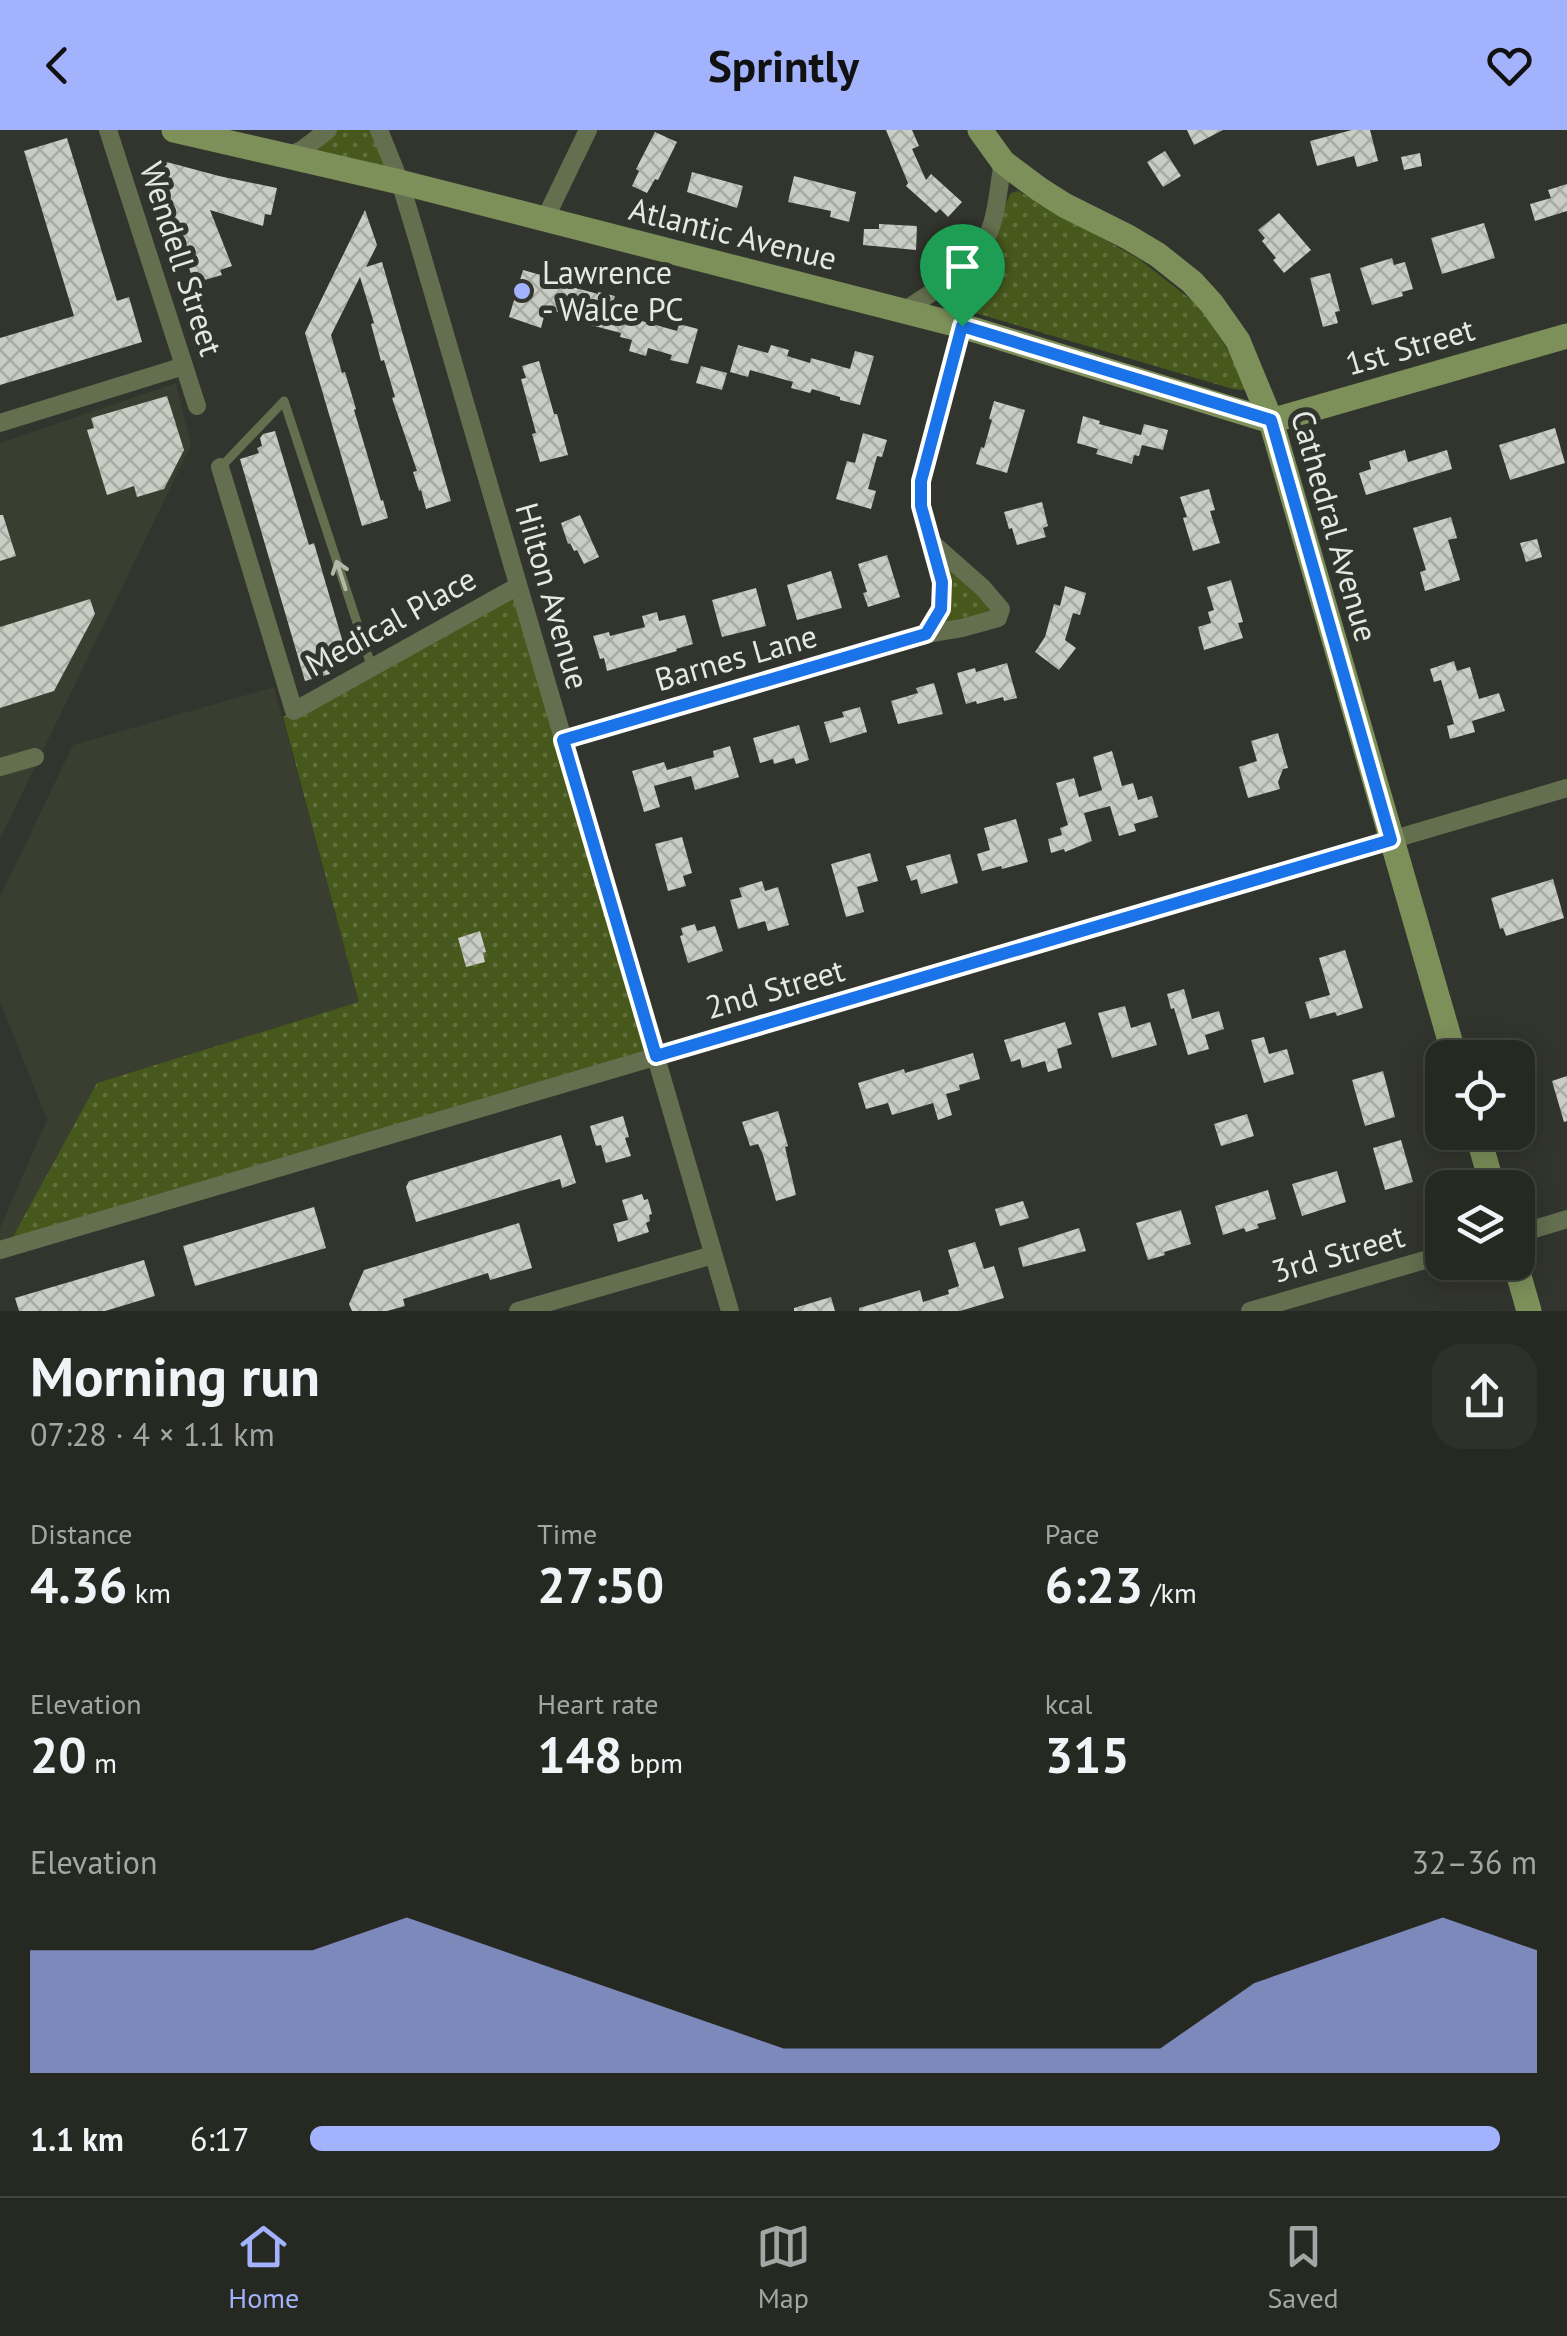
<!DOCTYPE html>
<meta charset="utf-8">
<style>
body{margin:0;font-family:"PT Sans",sans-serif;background:#2e302a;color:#f1f3f6;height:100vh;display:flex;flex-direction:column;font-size:38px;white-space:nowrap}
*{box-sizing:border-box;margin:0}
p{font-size:32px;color:#a4a6a5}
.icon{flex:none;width:55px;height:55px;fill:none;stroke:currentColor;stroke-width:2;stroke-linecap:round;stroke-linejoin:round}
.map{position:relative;height:1181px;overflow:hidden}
.drawer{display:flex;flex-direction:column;background:#262822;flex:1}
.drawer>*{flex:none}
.buttons{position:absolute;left:1425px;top:910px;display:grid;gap:20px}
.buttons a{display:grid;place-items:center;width:110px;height:110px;border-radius:20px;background:#262822;box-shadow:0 5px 25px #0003,0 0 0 2px #424440;font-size:50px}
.pin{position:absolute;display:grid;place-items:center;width:85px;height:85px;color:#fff;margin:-102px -42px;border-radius:50% 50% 50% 0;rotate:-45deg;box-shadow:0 0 10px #0007}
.pin .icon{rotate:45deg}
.round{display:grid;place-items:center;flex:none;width:105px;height:105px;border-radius:30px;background:#2e302a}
.summary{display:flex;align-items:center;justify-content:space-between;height:170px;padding:0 30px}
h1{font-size:55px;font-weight:700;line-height:75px}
.metrics{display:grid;grid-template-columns:repeat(3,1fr);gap:15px;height:170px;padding:10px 30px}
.metrics div{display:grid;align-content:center}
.metrics b{font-size:50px;font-weight:700}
.metrics small{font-size:28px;font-weight:400}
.metrics p{font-size:28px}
.chart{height:280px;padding:20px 30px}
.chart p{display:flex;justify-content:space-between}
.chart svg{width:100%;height:180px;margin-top:10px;fill:#a2b2fd;opacity:.7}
ul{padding:0 30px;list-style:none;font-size:32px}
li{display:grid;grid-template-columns:160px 120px 1fr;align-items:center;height:75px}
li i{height:25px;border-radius:12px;background:#a2b2fd}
header{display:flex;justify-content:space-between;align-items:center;height:130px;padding:0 30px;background:#a2b2fd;color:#111;font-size:45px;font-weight:700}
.menu{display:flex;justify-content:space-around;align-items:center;height:140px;border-top:2px solid #424440;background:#262822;font-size:28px;color:#a4a6a5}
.menu a{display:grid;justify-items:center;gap:5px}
.menu .active{color:#a2b2fd}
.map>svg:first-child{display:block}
.built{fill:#393e30}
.grass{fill:url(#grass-dots)}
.building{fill:url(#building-cross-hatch)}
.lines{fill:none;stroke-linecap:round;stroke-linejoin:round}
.lane{stroke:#636f4e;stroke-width:9}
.street{stroke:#636f4e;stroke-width:18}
.secondary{stroke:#7d905a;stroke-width:25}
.oneway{stroke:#b2b8a7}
.route-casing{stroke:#fff;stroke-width:20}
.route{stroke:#1a73e8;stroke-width:12}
.poi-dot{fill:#a2b2fd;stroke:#32352d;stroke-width:4}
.labels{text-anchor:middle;stroke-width:10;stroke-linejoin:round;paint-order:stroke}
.street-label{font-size:32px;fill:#e6e8e3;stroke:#32352d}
.poi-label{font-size:32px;fill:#e6e8e3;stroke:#32352d;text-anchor:start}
</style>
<header><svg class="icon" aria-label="back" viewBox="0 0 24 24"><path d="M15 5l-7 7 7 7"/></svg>Sprintly<svg class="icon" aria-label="heart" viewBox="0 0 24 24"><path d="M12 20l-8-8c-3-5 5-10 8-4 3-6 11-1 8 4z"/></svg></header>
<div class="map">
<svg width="1567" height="1181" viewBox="0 0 1567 1181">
<defs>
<pattern id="grass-dots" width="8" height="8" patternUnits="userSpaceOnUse" patternTransform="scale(2.5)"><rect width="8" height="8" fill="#47581c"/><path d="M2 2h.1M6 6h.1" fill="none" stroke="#62703d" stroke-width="1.8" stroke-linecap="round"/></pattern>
<pattern id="building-cross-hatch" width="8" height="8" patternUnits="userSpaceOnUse" patternTransform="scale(2.5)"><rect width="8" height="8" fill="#c9cdc3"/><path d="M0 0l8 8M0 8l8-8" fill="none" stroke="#a8aba3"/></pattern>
</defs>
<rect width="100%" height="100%" fill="#32352d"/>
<!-- built -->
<g class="built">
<polygon points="176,253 191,315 0,709 0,313"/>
<polygon points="274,557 359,872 97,953 9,1114 0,1116 0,1098 47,990 0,871 0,767 73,615"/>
</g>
<!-- grass -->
<g class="grass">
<polygon points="337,0 373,0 389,43 306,23 327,10"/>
<path d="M1018 61 1139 129 1199 176 1239 237 1246 256 1244 260 1233 259 945 174 944 167C953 157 966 152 975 143 995 121 997 87 1011 63Z"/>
<polygon points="931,412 1001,479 926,504 941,479"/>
<polygon points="517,455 652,927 9,1114 97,953 359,872 283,587"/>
</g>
<!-- building -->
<g class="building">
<polygon points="886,0 912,0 919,16 912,19 926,50 931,44 962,72 948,87 940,79 936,83 906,56 908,53"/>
<polygon points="1187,0 1223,0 1194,15"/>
<polygon points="1352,0 1370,0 1378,31 1357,37 1354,26 1317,36 1310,11"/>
<polygon points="655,2 677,12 658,50 655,49 647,63 632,56 639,41 636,39"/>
<polygon points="67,8 117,171 129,167 142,212 0,255 0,208 74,186 24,21"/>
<polygon points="1165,21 1181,46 1163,57 1147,32"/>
<polygon points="1420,23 1422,36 1404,40 1401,27"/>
<polygon points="163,31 219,46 277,58 271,85 265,84 263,96 210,80 232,136 220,140 222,145 194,153 161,53"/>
<polygon points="692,42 743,56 737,78 687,62"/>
<polygon points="794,46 856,62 849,92 830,87 831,81 788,72"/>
<polygon points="1567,54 1567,81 1535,91 1530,74 1551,68 1548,60"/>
<polygon points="365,80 377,115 366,137 382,132 451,371 426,379 421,360 419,361 413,342 417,341 392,268 395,267 384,230 381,231 371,194 374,193 360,147 331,205 342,243 345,242 356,279 354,280 381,371 383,370 388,388 362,396 305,203"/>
<polygon points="1279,83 1311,120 1284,143 1273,130 1276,128 1262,111 1265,108 1258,100"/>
<polygon points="1484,93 1495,128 1442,144 1431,108"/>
<polygon points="879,94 917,96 916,120 863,115 864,99 879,99"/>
<polygon points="1392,128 1394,135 1405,132 1413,159 1402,162 1403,166 1372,175 1360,138"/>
<polygon points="523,140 555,149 554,152 598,164 598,162 615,166 610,182 677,201 679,194 698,199 688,234 670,230 672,225 648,218 646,226 629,221 632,210 620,207 621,203 579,192 580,188 546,179 541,198 509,187"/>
<polygon points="1330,143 1340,181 1335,182 1338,193 1323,197 1310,148"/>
<polygon points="738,215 768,223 771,215 789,220 787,226 810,233 811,228 850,239 855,221 874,226 860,275 840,270 840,267 812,259 810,263 791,258 793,252 750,240 748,247 730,242"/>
<polygon points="539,231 554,284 557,284 568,325 540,332 532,304 536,303 521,249 526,248 522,236"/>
<polygon points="701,236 727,243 722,260 696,253"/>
<polygon points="167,266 184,320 164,359 137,367 134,356 107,365 87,300 94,298 91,288"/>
<polygon points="994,271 1025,280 1007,343 976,334 981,317 984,318 992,290 989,289"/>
<polygon points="1083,286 1100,291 1099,294 1141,305 1144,294 1168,300 1163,320 1142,315 1139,326 1134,325 1132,334 1096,324 1098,319 1077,313"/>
<polygon points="1555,298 1565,333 1510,350 1499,315"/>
<polygon points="275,301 309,415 314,413 348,530 327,536 330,544 305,551 240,329 259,323 257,318 262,316 260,308 263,304"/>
<polygon points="863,303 887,310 882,327 877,326 868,359 876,361 871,379 836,369 847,331 855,333"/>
<polygon points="1405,320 1408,332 1447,320 1452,339 1366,365 1359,343 1371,339 1369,331"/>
<polygon points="1209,359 1215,380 1210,381 1220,413 1193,421 1183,388 1187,387 1180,367"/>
<polygon points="1042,372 1048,396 1043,398 1046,407 1017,415 1012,398 1009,399 1004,382"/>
<polygon points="0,385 3,385 16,426 0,431"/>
<polygon points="580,385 599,427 584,434 577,420 574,421 570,413 568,414 561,393"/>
<polygon points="1451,387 1457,408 1448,410 1460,450 1425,461 1420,442 1426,440 1413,398"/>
<polygon points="1537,409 1542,427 1526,432 1520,413"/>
<polygon points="887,425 900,467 868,477 863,463 867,462 858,434"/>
<polygon points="831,441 842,478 797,490 787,455"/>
<polygon points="1231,450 1243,492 1238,493 1243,508 1204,520 1198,497 1211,493 1208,482 1214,480 1207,457"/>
<polygon points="1065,456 1086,463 1080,485 1073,483 1065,510 1076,518 1059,540 1035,522 1045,507 1054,474 1060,476"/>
<polygon points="756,458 766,496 722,507 712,470"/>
<polygon points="90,469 95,484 54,561 0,578 0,497"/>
<polygon points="657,482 659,491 685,485 693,514 676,519 677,521 607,541 604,528 600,529 593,506 609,502 610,506 645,497 642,486"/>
<polygon points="1454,531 1457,541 1470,537 1479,569 1499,563 1505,581 1472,591 1475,602 1450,609 1447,596 1454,594 1441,550 1434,552 1430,539"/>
<polygon points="1007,533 1017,568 1004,571 1003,567 977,574 976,571 966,574 957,543 975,538 976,542"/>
<polygon points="934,553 943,584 898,594 891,571 918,563 916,558"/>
<polygon points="860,577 867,602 830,613 824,592 844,587 842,582"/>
<polygon points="799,595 809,630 796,634 794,628 774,634 773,629 760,633 753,608"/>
<polygon points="1278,603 1288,638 1283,639 1278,652 1280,659 1248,668 1239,637 1257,631 1251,611"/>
<polygon points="730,616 739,647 695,660 691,646 654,656 660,677 644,682 632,641 664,632 667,640 714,627 713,621"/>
<polygon points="1112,621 1122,656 1133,653 1138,670 1152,666 1158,687 1134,694 1136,701 1119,706 1110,676 1084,683 1092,711 1065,722 1064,719 1051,723 1048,709 1062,705 1060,698 1068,695 1056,653 1074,648 1079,667 1102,660 1093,627"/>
<polygon points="1016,689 1028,732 1002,739 1001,736 982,741 977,724 990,720 984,698"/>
<polygon points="682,707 692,743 683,746 686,756 668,761 655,714"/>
<polygon points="870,723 878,751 857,757 864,782 846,787 831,734"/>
<polygon points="950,724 958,753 921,764 917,749 911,751 906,736"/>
<polygon points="1553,749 1564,788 1506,806 1503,798 1500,799 1491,768"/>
<polygon points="762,751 765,761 778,757 789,795 768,801 765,791 738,799 730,770 742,767 739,758"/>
<polygon points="695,794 697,801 715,796 723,821 688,833 680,806 683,805 681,798"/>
<polygon points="480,801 486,822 483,823 485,832 466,837 458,808"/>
<polygon points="1345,820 1363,878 1337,886 1335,882 1310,889 1305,872 1330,865 1319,828"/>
<polygon points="1184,859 1192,889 1219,881 1224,899 1205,905 1209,919 1188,925 1174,878 1171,879 1167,864"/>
<polygon points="1125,876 1131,898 1150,892 1157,915 1112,928 1098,883"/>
<polygon points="1065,892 1072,914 1057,919 1062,938 1048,942 1045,931 1022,938 1020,929 1011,932 1004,910"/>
<polygon points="1264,907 1269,924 1287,919 1294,944 1264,953 1251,910"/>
<polygon points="973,923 980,949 959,955 960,960 946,964 952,985 938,990 933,973 892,985 888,973 866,979 858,953 904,939 905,943"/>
<polygon points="1383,941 1395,987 1365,996 1352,950"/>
<polygon points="1567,946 1567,991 1564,992 1552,951"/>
<polygon points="778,981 788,1016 785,1017 796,1065 776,1071 763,1025 758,1014 750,1016 742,992"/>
<polygon points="1247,984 1254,1006 1221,1016 1214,994"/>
<polygon points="623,986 629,1007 625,1008 631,1026 606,1033 601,1015 596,1016 590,996"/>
<polygon points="561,1005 576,1053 562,1058 560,1049 416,1092 406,1057 409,1051"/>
<polygon points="1401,1010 1413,1052 1385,1060 1373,1018"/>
<polygon points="1337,1041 1346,1072 1302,1086 1292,1054"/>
<polygon points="1268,1060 1276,1089 1257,1094 1259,1098 1246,1102 1244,1098 1223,1105 1215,1076"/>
<polygon points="642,1064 644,1070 648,1069 652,1084 649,1085 650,1091 646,1093 649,1102 618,1112 613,1094 628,1090 622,1070"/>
<polygon points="1023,1071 1029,1088 1000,1096 995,1079"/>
<polygon points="314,1077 326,1118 195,1156 183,1116"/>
<polygon points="1181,1080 1191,1114 1164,1122 1165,1125 1148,1130 1136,1093"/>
<polygon points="519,1093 532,1138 490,1150 488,1143 403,1169 405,1176 387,1181 352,1181 349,1174 364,1140"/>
<polygon points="1079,1098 1086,1121 1023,1137 1018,1118"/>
<polygon points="975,1112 984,1139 994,1136 1004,1168 960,1181 859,1181 859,1178 920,1160 923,1172 949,1164 948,1160 959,1156 948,1120"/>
<polygon points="144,1130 155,1166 105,1181 19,1181 15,1168"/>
<polygon points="831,1167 835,1181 794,1181 794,1178"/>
</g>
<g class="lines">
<!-- lane -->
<polyline class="lane" points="221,337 284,271 372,538"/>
<!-- street -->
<g class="street">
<polyline points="108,0 197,276"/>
<polyline points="379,0 400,52 417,108 730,1181"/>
<polyline points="289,26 303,19 328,0"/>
<polyline points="545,89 588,0"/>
<path d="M903 181C937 160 979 135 992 94 998 75 999 53 1003 32"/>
<polyline points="0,293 184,236"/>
<polyline points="220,337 294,581 518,456"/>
<polyline points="926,504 962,498 998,488 1001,479 983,458 931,412"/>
<polyline points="563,610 926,504 941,479 942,452 921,376 921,351 962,196"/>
<polyline points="0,637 35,627"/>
<polyline points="1518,1104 1567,1089"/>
<polyline points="0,1120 1567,658"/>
<polyline points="518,1181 713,1125"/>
<polyline points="1250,1181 1442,1125"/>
</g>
<!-- secondary -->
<g class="secondary">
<polyline points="174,0 400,52 962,196 1271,291 1567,206"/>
<polyline points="980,0 1003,32 1039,59 1064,75 1128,107 1158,125 1192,152 1212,174 1238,211 1271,291 1455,928"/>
<polyline points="1477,1002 1493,1058"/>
<polyline points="1515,1132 1529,1181"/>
</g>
</g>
<!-- one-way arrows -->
<defs><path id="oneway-shaft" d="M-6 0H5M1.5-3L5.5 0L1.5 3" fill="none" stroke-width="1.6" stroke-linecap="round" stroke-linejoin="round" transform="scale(2.5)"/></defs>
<use class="oneway" href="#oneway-shaft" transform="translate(341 445) rotate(-108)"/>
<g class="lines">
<!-- route casing -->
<g class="route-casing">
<polygon id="route" points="962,196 1271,290 1391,710 656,926 563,610 926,504 941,479 942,452 921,376 921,351"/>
</g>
<!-- route -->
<use href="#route" class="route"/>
</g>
<!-- markers -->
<circle class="poi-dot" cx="522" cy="161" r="10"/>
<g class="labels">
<!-- street labels -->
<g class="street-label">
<text transform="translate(733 104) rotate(14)" y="11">Atlantic Avenue</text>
<text transform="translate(181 129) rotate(72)" y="11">Wendell Street</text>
<text transform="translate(1410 217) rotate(-16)" y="11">1st Street</text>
<text transform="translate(1334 396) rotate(74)" y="11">Cathedral Avenue</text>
<text transform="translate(552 466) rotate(74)" y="11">Hilton Avenue</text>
<text transform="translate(391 492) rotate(-29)" y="11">Medical Place</text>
<text transform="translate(736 528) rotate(-16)" y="11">Barnes Lane</text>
<text transform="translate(775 859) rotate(-16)" y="11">2nd Street</text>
<text transform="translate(1338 1124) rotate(-16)" y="11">3rd Street</text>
</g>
<!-- poi labels -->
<g class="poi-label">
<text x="542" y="154">Lawrence<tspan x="542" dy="37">- Walce PC</tspan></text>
</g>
</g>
</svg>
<div class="buttons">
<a><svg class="icon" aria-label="locate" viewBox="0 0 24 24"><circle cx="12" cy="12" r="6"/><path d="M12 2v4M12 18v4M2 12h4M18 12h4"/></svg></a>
<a><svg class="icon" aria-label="layers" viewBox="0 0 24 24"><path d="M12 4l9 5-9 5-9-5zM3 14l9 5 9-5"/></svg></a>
</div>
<div class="pin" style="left:962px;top:196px;background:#1e9e55"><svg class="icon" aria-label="arrive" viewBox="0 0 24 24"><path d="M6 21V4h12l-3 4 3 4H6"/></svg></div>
</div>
<section class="drawer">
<div class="summary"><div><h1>Morning run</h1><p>07:28 · 4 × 1.1 km</p></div><a class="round"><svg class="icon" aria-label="share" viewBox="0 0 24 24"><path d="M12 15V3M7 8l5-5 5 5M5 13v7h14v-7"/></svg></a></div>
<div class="metrics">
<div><p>Distance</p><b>4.36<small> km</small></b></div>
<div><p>Time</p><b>27:50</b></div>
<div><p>Pace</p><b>6:23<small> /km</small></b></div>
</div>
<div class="metrics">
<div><p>Elevation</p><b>20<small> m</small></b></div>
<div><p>Heart rate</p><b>148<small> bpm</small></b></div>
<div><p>kcal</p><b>315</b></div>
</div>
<div class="chart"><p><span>Elevation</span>32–36 m</p>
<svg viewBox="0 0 160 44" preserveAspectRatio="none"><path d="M0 44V14L10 14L20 14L30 14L40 6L50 14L60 22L70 30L80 38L90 38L100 38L110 38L120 38L130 22L140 14L150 6L160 14V44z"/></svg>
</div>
<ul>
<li><b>1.1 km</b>6:17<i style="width:97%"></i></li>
</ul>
</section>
<nav class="menu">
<a class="active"><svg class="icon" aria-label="home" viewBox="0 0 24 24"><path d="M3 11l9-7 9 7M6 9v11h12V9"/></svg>Home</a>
<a><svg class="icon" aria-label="map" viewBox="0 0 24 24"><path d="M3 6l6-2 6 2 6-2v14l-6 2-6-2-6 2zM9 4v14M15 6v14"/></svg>Map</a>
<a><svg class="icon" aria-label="saved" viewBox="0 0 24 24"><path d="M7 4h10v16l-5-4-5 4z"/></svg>Saved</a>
</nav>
